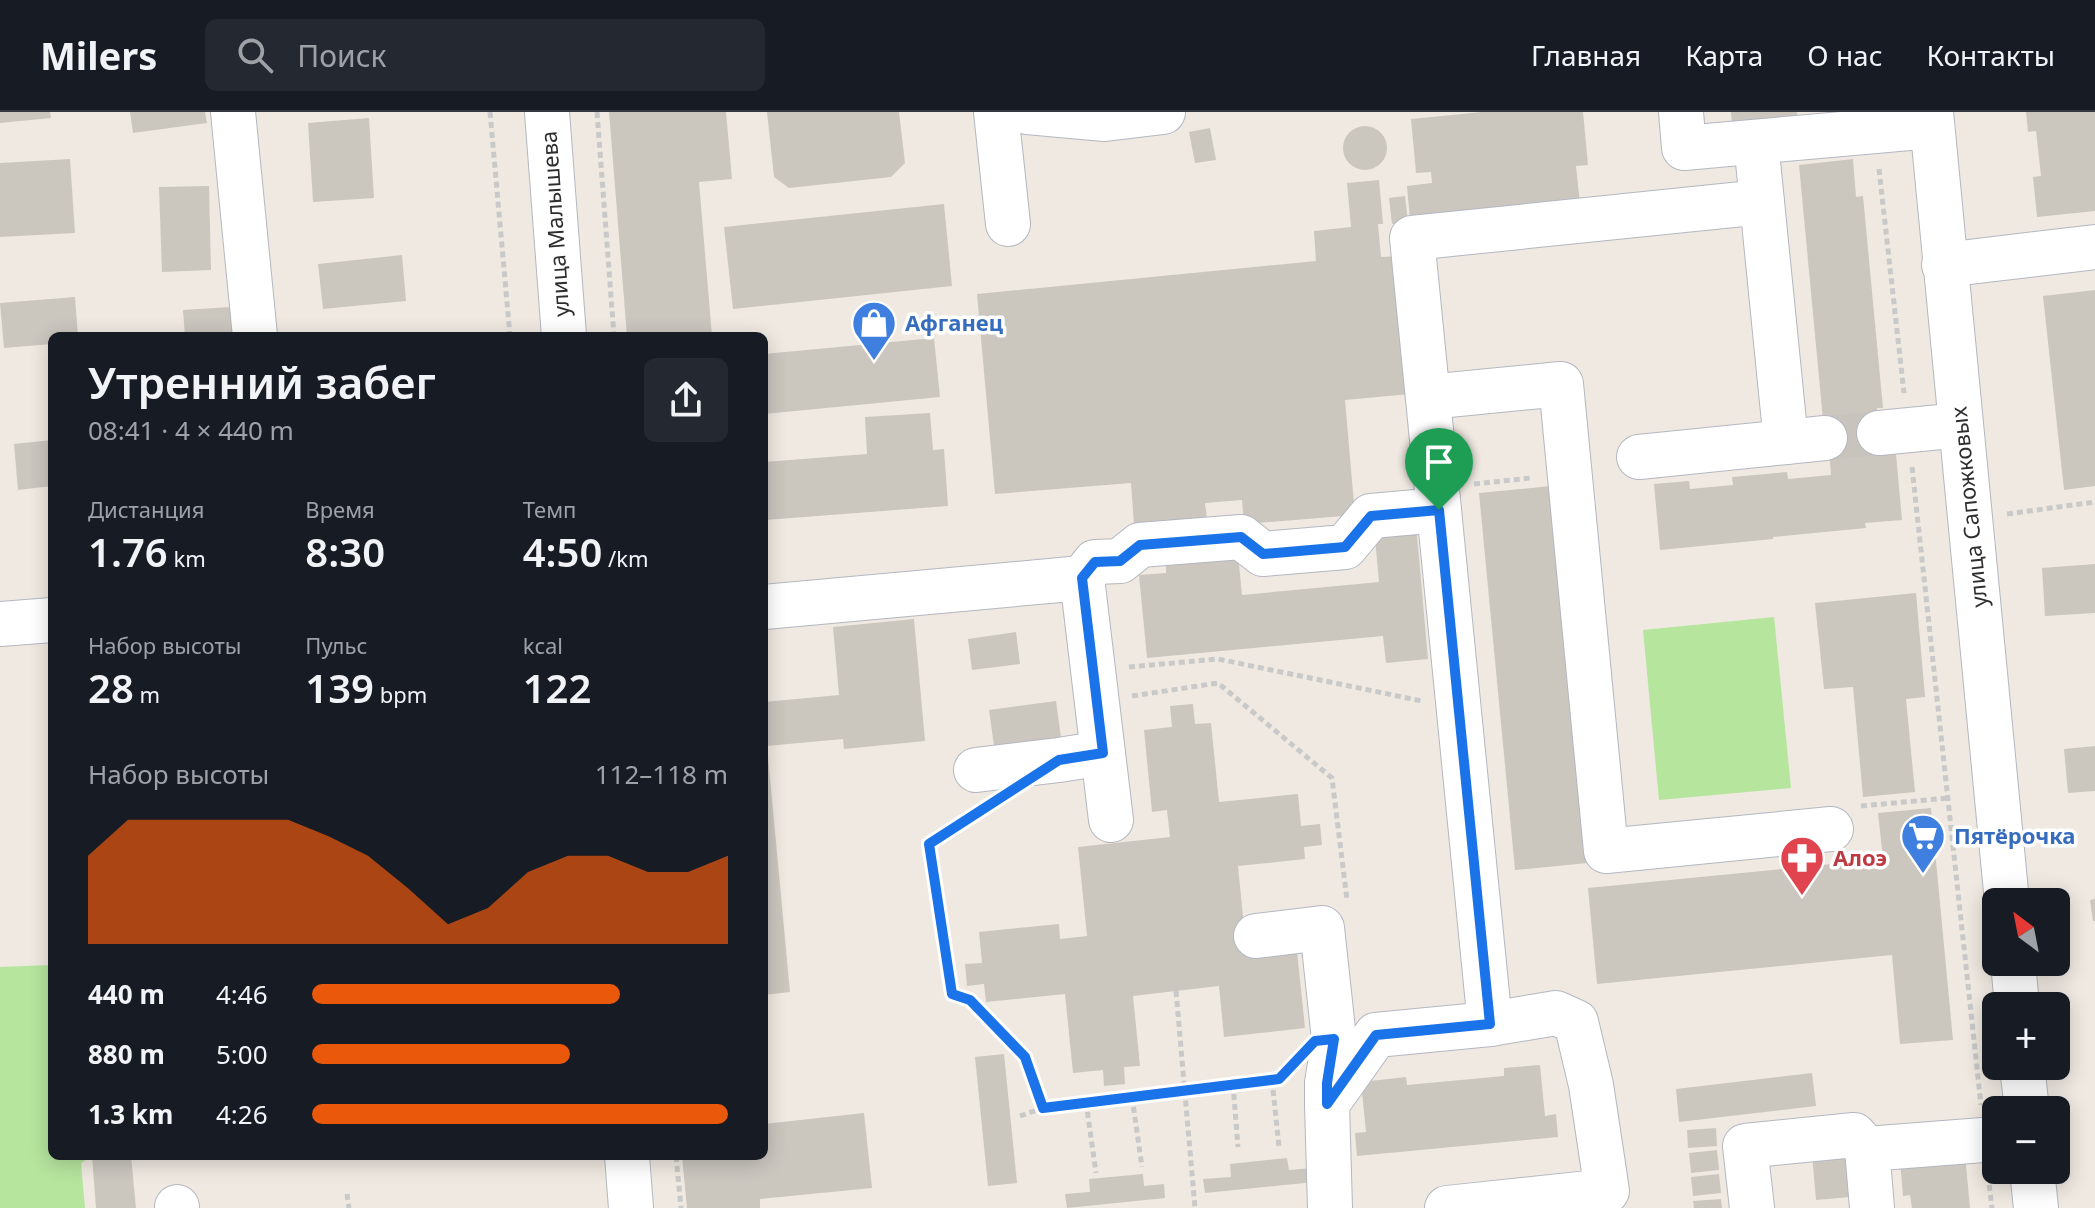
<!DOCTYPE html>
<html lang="ru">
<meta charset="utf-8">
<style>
body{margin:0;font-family:"Noto Sans",sans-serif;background:#242831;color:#f1f3f6;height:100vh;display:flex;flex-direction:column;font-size:30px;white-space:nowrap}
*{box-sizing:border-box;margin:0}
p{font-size:26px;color:#9ea1a6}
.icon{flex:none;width:44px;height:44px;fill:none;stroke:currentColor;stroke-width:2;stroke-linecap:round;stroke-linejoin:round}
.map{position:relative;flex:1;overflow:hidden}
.sheet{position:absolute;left:48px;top:220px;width:720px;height:828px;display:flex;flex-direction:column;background:#171b24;border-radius:12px;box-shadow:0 4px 20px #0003}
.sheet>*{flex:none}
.needle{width:52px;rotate:328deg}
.tools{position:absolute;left:1982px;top:776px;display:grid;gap:16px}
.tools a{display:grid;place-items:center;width:88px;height:88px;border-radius:12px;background:#171b24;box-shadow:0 4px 20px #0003;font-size:40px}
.pin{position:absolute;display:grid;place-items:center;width:68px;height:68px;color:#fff;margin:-82px -34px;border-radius:50% 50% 50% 0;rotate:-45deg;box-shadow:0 0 8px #0007}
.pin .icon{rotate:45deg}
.round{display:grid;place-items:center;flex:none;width:84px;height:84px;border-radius:12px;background:#242831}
.headline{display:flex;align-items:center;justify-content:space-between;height:136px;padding:0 40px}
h1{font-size:44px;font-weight:600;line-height:60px}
.figures{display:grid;grid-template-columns:repeat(3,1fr);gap:12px;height:136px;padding:8px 40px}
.figures div{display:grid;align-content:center}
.figures b{font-size:40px;font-weight:600}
.figures small{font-size:22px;font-weight:400}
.figures p{font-size:22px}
.chart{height:224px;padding:16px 40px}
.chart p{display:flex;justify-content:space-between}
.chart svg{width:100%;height:144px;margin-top:8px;fill:#ea580c;opacity:.7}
ul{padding:0 40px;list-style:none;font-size:26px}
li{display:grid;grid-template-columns:128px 96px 1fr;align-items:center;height:60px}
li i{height:20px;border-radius:10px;background:#ea580c}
header{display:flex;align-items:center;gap:48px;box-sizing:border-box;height:112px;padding:0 40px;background:#171b24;border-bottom:2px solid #363941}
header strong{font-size:38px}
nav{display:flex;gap:44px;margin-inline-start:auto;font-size:28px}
.search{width:560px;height:72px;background:#242831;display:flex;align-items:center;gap:20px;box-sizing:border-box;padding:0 28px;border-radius:12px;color:#9ea1a6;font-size:30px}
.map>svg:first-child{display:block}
.green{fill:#b6e59e}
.building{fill:#cbc7bf}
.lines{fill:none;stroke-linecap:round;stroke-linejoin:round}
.minor-tunnel{stroke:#c8c4bd;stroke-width:44;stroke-dasharray:44 22;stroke-linecap:butt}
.minor-casing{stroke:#b4b7c1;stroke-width:46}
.path{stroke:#c9c9c9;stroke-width:5;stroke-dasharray:6 4;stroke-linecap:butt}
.minor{stroke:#fff;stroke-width:44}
.route-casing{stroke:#fff;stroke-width:16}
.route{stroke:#1a73e8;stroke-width:10}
.labels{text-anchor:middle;stroke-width:7;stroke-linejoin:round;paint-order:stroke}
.street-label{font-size:22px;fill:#2e2e2e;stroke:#fff}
.shop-label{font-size:22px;font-weight:bold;fill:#366cbe;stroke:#fff;text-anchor:start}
.health-label{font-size:22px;font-weight:bold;fill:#be3a42;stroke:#fff;text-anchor:start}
</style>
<header>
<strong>Milers</strong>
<div class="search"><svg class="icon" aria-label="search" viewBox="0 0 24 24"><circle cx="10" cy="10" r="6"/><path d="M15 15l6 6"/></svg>Поиск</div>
<nav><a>Главная</a><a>Карта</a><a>О нас</a><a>Контакты</a></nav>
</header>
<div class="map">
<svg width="2095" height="1096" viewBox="0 0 2095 1096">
<rect width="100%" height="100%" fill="#efe9e1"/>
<!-- green -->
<g class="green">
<polygon points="1774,505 1791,676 1659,688 1643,518"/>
<polygon points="52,853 52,1044 92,1044 81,1051 85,1096 0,1096 0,855"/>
</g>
<!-- building -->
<g class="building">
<polygon points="0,0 50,0 51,6 0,11"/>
<polygon points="130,0 205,0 207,11 133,21"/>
<polygon points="609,0 726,0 732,67 699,70 712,224 627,224"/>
<polygon points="767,0 899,0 905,51 891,65 789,76 774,65"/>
<polygon points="1482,0 1583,0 1588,53 1576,54 1580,92 1410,108 1407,74 1432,71 1431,60 1416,61 1411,7"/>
<polygon points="1731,0 1797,0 1799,17 1733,24"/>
<polygon points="2026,0 2095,0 2095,99 2037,105 2033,65 2041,64 2036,19 2028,20"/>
<polygon points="369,6 374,86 313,90 308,11"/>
<circle cx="1365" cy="36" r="22"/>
<polygon points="1210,16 1216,48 1195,51 1189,20"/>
<polygon points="70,47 75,121 0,125 0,51"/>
<polygon points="1853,47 1856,85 1863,84 1883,296 1877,296 1882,343 1896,342 1902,408 1865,411 1866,416 1773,425 1773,427 1660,438 1654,372 1689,369 1690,377 1733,373 1732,365 1787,360 1788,367 1831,363 1829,340 1826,340 1799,53"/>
<polygon points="1379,68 1383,112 1378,112 1381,145 1398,144 1410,282 1345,288 1355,403 1244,412 1242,388 1205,391 1207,407 1134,413 1131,371 995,382 977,182 1316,149 1314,119 1351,115 1347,71"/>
<polygon points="209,74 211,158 162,160 159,75"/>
<polygon points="1405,84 1408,110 1392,112 1389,86"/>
<polygon points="944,92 952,174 733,197 724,115"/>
<polygon points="402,143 406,189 323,197 318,152"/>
<polygon points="2095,178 2095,374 2064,378 2043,184"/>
<polygon points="75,185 78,224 52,224 52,232 4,236 0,191"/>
<polygon points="231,195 233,224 185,224 183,198"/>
<polygon points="934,226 940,285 764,302 764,242"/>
<polygon points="930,301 933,338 944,337 948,394 765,408 764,350 867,342 865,305"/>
<polygon points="52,328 52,374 18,378 14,332"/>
<polygon points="1551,374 1588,751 1515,758 1479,381"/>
<polygon points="1416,412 1428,547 1386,551 1383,524 1147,546 1139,463 1166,461 1166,450 1238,443 1242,483 1379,470 1374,415"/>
<polygon points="2095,452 2095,501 2045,504 2042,456"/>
<polygon points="1916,481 1925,585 1906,587 1915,680 1863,685 1853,575 1824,577 1815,491"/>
<polygon points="914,507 925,629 844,637 843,627 767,634 790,880 764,883 764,590 839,583 833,515"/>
<polygon points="1016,520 1020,552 972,558 968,527"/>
<polygon points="1056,589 1062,633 995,641 989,598"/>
<polygon points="1193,592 1195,612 1211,611 1219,690 1298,682 1301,714 1320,712 1322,733 1304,735 1305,747 1238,754 1246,835 1296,829 1305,916 1224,925 1219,874 1133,884 1140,954 1124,955 1125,972 1104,974 1103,958 1073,961 1065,882 986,890 984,872 967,874 965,852 982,851 979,820 1059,812 1060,827 1087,824 1078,735 1170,725 1167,698 1152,700 1144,618 1172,615 1170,594"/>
<polygon points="2095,634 2095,679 2068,681 2064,637"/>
<polygon points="1931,696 1953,928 1900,932 1892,843 1597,872 1588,776 1883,747 1878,701"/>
<polygon points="2095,787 2095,809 2093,809 2090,788"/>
<polygon points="1004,942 1017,1071 988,1074 975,945"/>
<polygon points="1540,953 1545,1004 1556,1002 1558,1025 1357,1044 1355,1021 1366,1020 1361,970 1406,965 1407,973 1504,964 1504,956"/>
<polygon points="1812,961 1816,994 1679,1010 1676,977"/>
<polygon points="864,1001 872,1076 760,1087 760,1096 687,1096 682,1044 764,1044 764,1012"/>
<polygon points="1716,1016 1717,1034 1688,1036 1687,1018"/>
<polygon points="1717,1038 1719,1058 1691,1061 1689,1041"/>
<polygon points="1847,1039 1850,1085 1816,1088 1812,1042"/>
<polygon points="1965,1043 1970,1096 1912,1096 1910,1083 1903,1084 1900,1049"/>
<polygon points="92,1044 131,1044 136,1096 96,1096"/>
<polygon points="1287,1046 1289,1058 1313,1056 1315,1070 1205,1081 1203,1067 1231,1065 1230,1052"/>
<polygon points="1143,1062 1144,1074 1164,1072 1165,1086 1067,1096 1065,1082 1090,1080 1089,1067"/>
<polygon points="1719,1062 1721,1081 1693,1084 1691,1065"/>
<polygon points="1721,1087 1722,1096 1694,1096 1693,1089"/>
</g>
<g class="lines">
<!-- minor-tunnel -->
<polyline class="minor-tunnel" points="1825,326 1879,321"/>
<!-- minor casing -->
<g class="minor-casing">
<g id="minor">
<polyline points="233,0 255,224"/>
<polyline points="547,0 564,224"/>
<polyline points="996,0 1008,112"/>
<polyline points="1027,0 1105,7 1163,0"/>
<polyline points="1681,0 1684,36 1932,14"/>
<polyline points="1931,0 2007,790"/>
<polyline points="1756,30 1786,330"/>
<polyline points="1944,153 2095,135"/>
<polyline points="1428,285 1561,272 1606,739 1831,717"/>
<polyline points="1879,321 1961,313"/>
<polyline points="1639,345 1825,326"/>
<polyline points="1082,466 1095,450 1120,449 1140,433 1241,425 1263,442 1345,435 1371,404 1439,398"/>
<polyline points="764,495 1082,466 1111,708"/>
<polyline points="0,512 52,508"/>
<polyline points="976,658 1059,648 1103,641"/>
<polyline points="1256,824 1322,816 1334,927 1327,971 1327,989"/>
<polyline points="2013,850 2017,894"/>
<polyline points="2022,954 2027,998"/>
<polyline points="1867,1037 1996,1027"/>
<polyline points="627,1044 631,1096"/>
<polyline points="2032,1058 2036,1096"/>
<polyline points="177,1095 177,1096"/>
<polyline points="1330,1096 1327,992 1376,923 1490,912"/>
<polyline points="1447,1096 1607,1079 1591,973 1576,910 1556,901 1490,912 1412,126 1762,90"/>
<polyline points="1752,1096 1745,1034 1854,1023 1867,1037 1872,1096"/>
</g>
</g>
<!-- path -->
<g class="path">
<polyline points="490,0 510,224"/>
<polyline points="597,0 614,224"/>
<polyline points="1879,57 1904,281"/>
<polyline points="1912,355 1981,993"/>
<polyline points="1474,372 1531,366"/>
<polyline points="2007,402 2095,390"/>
<polyline points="1129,555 1218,547 1422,589"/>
<polyline points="1132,584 1218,571 1332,666 1347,788"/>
<polyline points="1861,694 1948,686"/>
<polyline points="984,697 929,732 952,882 970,888 1025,945 1043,996"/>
<polyline points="1176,879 1195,1096"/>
<polyline points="1272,968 1279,1035"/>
<polyline points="1233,972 1238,1035"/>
<polyline points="1132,985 1142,1055"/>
<polyline points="1086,990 1096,1061"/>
<polyline points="1020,1004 1043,996 1279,967 1291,954"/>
<polyline points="676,1044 681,1096"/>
<polyline points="1988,1063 1992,1096"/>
<polyline points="347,1082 349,1096"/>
</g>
<!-- minor -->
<use href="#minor" class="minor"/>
</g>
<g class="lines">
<!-- route casing -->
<g class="route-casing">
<polygon id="route" points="1439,398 1490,912 1376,923 1327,992 1327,971 1334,927 1315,929 1279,967 1043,996 1025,945 970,888 952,882 929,732 1059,648 1103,641 1082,466 1095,450 1120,449 1140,433 1241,425 1263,442 1345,435 1371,404"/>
</g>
<!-- route -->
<use href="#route" class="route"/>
</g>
<!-- icons -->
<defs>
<g id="shop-pin" transform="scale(2.3)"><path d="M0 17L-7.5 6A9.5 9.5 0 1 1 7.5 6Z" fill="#3f7fe0" stroke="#fff"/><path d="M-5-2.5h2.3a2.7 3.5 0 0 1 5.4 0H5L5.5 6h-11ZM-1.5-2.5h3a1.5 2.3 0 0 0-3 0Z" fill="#fff"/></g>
<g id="supermarket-pin" transform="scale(2.3)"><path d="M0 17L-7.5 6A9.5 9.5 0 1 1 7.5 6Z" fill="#3f7fe0" stroke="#fff"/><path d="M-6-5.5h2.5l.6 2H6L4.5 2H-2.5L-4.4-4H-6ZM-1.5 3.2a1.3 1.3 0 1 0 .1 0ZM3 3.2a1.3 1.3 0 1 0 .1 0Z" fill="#fff"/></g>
<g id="pharmacy-pin" transform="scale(2.3)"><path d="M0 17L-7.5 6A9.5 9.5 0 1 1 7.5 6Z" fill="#e0444e" stroke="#fff"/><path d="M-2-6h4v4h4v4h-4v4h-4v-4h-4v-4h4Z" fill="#fff"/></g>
</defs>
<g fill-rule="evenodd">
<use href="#shop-pin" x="874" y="211"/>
<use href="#supermarket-pin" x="1923" y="724"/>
<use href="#pharmacy-pin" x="1802" y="746"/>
</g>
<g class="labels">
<!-- street labels -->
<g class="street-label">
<text transform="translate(555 112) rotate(-94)" y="8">улица Малышева</text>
<text transform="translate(1969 395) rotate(-96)" y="8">улица Сапожковых</text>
</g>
<!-- shop labels -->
<g class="shop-label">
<text x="905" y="219">Афганец</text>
<text x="1954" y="732">Пятёрочка</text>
</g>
<!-- health labels -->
<g class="health-label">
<text x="1833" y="754">Алоэ</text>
</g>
</g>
</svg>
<div class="tools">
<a><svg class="needle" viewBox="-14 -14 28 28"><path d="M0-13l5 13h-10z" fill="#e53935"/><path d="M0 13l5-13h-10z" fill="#9ea1a6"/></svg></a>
<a>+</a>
<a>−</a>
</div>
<div class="pin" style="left:1439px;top:398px;background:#1e9e55"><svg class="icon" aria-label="arrive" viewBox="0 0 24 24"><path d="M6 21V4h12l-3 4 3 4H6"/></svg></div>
<section class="sheet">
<div class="headline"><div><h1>Утренний забег</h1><p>08:41 · 4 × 440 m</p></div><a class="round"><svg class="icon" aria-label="share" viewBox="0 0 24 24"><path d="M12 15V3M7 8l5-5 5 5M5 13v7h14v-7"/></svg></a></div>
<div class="figures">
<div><p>Дистанция</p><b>1.76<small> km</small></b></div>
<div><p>Время</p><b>8:30</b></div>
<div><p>Темп</p><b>4:50<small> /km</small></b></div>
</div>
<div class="figures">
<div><p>Набор высоты</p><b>28<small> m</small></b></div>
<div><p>Пульс</p><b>139<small> bpm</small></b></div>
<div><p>kcal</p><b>122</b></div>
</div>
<div class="chart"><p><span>Набор высоты</span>112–118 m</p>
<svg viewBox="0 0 160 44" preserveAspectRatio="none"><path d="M0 44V17L10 6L20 6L30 6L40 6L50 6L60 11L70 17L80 27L90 38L100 33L110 22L120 17L130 17L140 22L150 22L160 17V44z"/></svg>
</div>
<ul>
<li><b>440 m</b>4:46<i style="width:74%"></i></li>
<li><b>880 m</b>5:00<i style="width:62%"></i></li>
<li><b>1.3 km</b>4:26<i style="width:100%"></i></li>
</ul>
</section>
</div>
